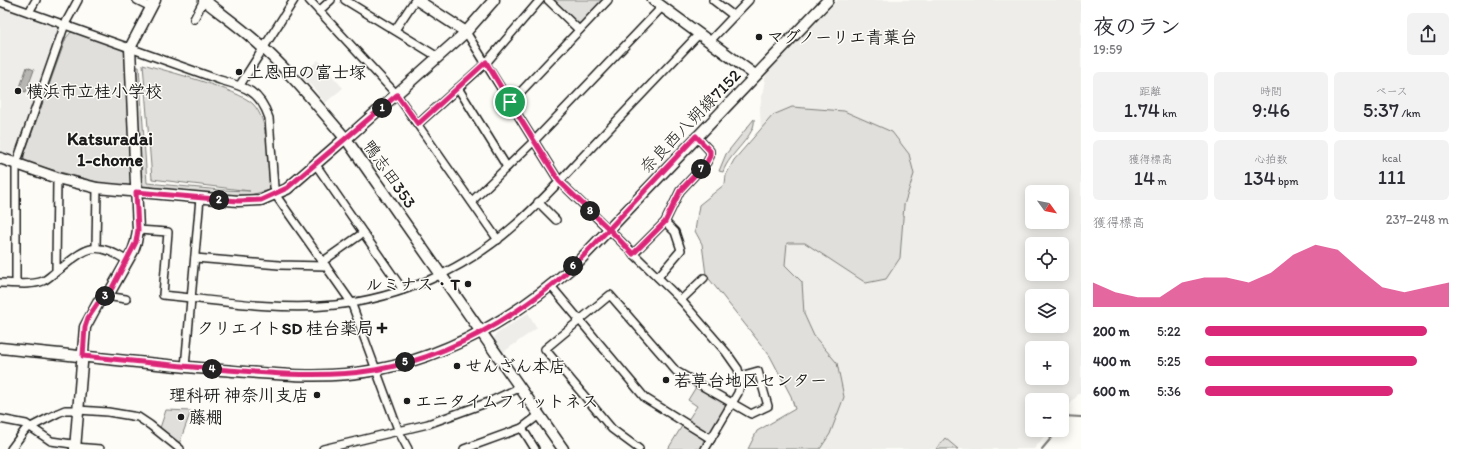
<!DOCTYPE html>
<html lang="ja">
<meta charset="utf-8">
<style>
body{margin:0;font-family:Itim,"Klee One",sans-serif;background:#f2f2f3;color:#2b2b33;height:100vh;display:flex;flex-direction:column;font-size:15px;white-space:nowrap}
*{box-sizing:border-box;margin:0}
p{font-size:13px;color:#7c7c81}
.icon{flex:none;width:22px;height:22px;fill:none;stroke:currentColor;stroke-width:2;stroke-linecap:round;stroke-linejoin:round}
.map{position:relative;flex:1;overflow:hidden}
.sheet{display:flex;flex-direction:column;background:#fff;width:380px}
.sheet>*{flex:none}
.needle{width:26px;rotate:123deg}
.buttons{position:absolute;left:1025px;top:185px;display:grid;gap:8px}
.buttons a{display:grid;place-items:center;width:44px;height:44px;border-radius:6px;background:#fff;box-shadow:0 2px 10px #0003;font-size:20px}
.pin{position:absolute;display:grid;place-items:center;width:34px;height:34px;color:#fff;margin:-17px;border:2px solid #fff;border-radius:50%;box-shadow:0 1px 4px #0007}
.km{position:absolute;width:20px;height:20px;margin:-10px;border-radius:50%;background:#222;color:#fff;font-size:11px;line-height:20px;text-align:center}
.round{display:grid;place-items:center;flex:none;width:42px;height:42px;border-radius:6px;background:#f2f2f3}
.headline{display:flex;align-items:center;justify-content:space-between;height:68px;padding:0 12px}
h1{font-size:22px;font-weight:600;line-height:30px}
.figures{display:grid;grid-template-columns:repeat(3,1fr);gap:6px;height:68px;padding:4px 12px}
.figures div{display:grid;align-content:center;border-radius:6px;background:#f2f2f3;text-align:center}
.figures b{font-size:20px;font-weight:600}
.figures small{font-size:11px;font-weight:400}
.figures p{font-size:11px}
.chart{height:112px;padding:8px 12px}
.chart p{display:flex;justify-content:space-between}
.chart svg{width:100%;height:72px;margin-top:4px;fill:#db2777;opacity:.7}
ul{padding:0 12px;list-style:none;font-size:13px}
li{display:grid;grid-template-columns:64px 48px 1fr;align-items:center;height:30px}
li i{height:10px;border-radius:5px;background:#db2777}
main{display:flex;flex:1;min-height:0}
.map>svg:first-child{display:block}
.built{fill:#eeede9;fill-rule:evenodd}
.green{fill:#e0dfdb;stroke:#7e7e7c}
.water{fill:#b7b6b2;stroke:#797876}
.lines{fill:none;stroke-linecap:round;stroke-linejoin:round}
.stream{stroke:#797876;stroke-width:2}
.street-casing{stroke:#1c1c1c;stroke-width:10}
.secondary-casing{stroke:#1c1c1c;stroke-width:13}
.street{stroke:#fdfcf7;stroke-width:7}
.secondary{stroke:#fdfcf7;stroke-width:10}
.route-casing{stroke:#fff;stroke-width:8}
.route{stroke:#db2777;stroke-width:5}
.poi-dot{fill:#1c1c1c;stroke:#fdfcf7;stroke-width:1.5}
.labels{text-anchor:middle;stroke-width:3;stroke-linejoin:round;paint-order:stroke}
.poi-label{font-size:17px;font-weight:bold;fill:#1c1c1c;stroke:#fdfcf7;text-anchor:start}
.street-label{font-size:17px;fill:#1c1c1c;stroke:#fdfcf7}
.neighbourhood-label{font-size:18px;font-weight:bold;fill:#1c1c1c;stroke:#fdfcf7}
</style>
<main>
<div class="map">
<svg width="1081" height="449" viewBox="0 0 1081 449">
<rect width="100%" height="100%" fill="#fdfcf7"/>
<filter id="ink" filterUnits="userSpaceOnUse"><feTurbulence type="fractalNoise" baseFrequency=".025" numOctaves="2"/><feDisplacementMap in="SourceGraphic" scale="8" xChannelSelector="R" yChannelSelector="G"/><feConvolveMatrix kernelMatrix="1 2 1 2 8 2 1 2 1" color-interpolation-filters="sRGB"/></filter>
<g filter="url(#ink)">
<!-- built -->
<g class="built">
<path d="M838 0H1081V391L1062 414V400H1032V430H1049L1034 449H798L834 409 767 303 760 107 766 74ZM1032 192H1062V222H1032ZM1032 244H1062V274H1032ZM1032 296H1062V326H1032ZM1032 348H1062V378H1032Z"/>
<polygon points="0,7 57,26 58,30 15,154 9,156 0,153"/>
<polygon points="318,60 343,88 325,103 313,87 300,76"/>
<polygon points="528,313 537,328 502,353 494,340 495,335"/>
</g>
<!-- green -->
<g class="green">
<polygon points="553,0 605,0 583,22 577,24"/>
<polygon points="71,32 82,34 123,50 128,57 131,188 104,184 24,162 24,155 66,38"/>
<path d="M143 64C166 71 238 89 253 104 260 111 265 125 265 134L267 133 270 190 250 195H218L142 186 138 137 136 67H139L147 183 221 190 250 191 152 179Z"/>
<polygon points="792,107 844,111 892,132 909,154 914,174 904,205 900,258 886,279 866,283 805,243 787,243 785,265 802,282 804,314 814,336 837,363 844,397 830,434 820,449 748,449 757,431 795,409 791,396 770,356 706,275 702,244 695,231 699,205 725,184 726,175 734,160 773,115"/>
<path d="M754 119C757 135 729 153 723 172L719 171 726 154Z"/>
<polygon points="696,387 725,403 724,409 712,431 708,432 688,420 697,406 688,400"/>
<polygon points="166,410 191,411 179,444 160,428"/>
<polygon points="682,426 704,439 701,449 668,449"/>
<polygon points="945,438 958,449 936,449"/>
</g>
<!-- water -->
<polygon class="water" points="27,67 34,70 26,92 19,90"/>
<g class="lines">
<!-- stream -->
<g class="stream">
<polyline points="1062,419 1063,416 1081,417"/>
<polyline points="1042,449 1058,430"/>
</g>
<!-- street casing -->
<g class="street-casing">
<g id="street">
<polyline points="137,0 151,7"/>
<polyline points="309,0 397,95 498,240"/>
<polyline points="345,0 438,57"/>
<polyline points="548,0 579,30"/>
<polyline points="713,0 734,16"/>
<path d="M0 2 220 80C246 87 260 91 269 118L274 187 277 193V197L351 302 399 432 408 449"/>
<polyline points="319,11 331,0"/>
<polyline points="29,12 36,0"/>
<polyline points="194,19 204,0"/>
<polyline points="395,30 415,0"/>
<polyline points="466,32 559,181 681,300 726,352 738,369 741,382 738,393 705,449"/>
<polyline points="709,42 749,0"/>
<polyline points="240,85 294,0"/>
<polyline points="458,88 507,167"/>
<polyline points="511,102 608,0"/>
<polyline points="418,124 486,63 540,0"/>
<polyline points="316,165 403,290"/>
<polyline points="472,201 534,141 662,7"/>
<polyline points="538,202 556,220"/>
<path d="M138 230 168 232 163 295C220 301 278 311 335 305 401 298 464 270 514 226 541 203 565 175 590 149 626 111 662 73 698 35"/>
<polyline points="96,247 97,188"/>
<polyline points="633,254 665,222 680,191 707,162 710,156 710,151 696,136"/>
<polyline points="195,258 279,265 326,266"/>
<polyline points="322,262 363,233"/>
<polyline points="56,271 57,178"/>
<polyline points="658,277 681,250 675,232 665,222"/>
<path d="M0 283C13 283 31 286 43 281 48 279 52 274 56 272 85 250 92 238 126 260"/>
<polyline points="16,283 16,164 65,24 78,0"/>
<polyline points="551,286 645,398 711,439"/>
<polyline points="105,296 126,299"/>
<polyline points="681,300 704,278"/>
<polyline points="185,367 200,198"/>
<polyline points="0,419 26,424 51,441 72,444 75,447 100,449"/>
<polyline points="522,428 535,449"/>
<polyline points="11,449 25,430 58,413 65,410 78,410 108,412 138,417 150,425 180,449"/>
<polyline points="323,449 428,424 489,402 519,388"/>
<polyline points="464,449 522,428 539,415"/>
<polyline points="639,449 612,429 545,349 610,295 676,371 751,414 768,406 758,371 740,376"/>
</g>
</g>
<!-- secondary casing -->
<g class="secondary-casing">
<g id="secondary">
<path d="M204 0C220 13 237 25 252 38 287 68 316 104 346 139L563 449"/>
<polyline points="417,0 466,32"/>
<polyline points="653,0 755,75"/>
<polyline points="0,158 57,178 97,188 238,201 261,200 287,189 342,141 346,139 466,32 494,0"/>
<path d="M0 348C74 355 148 364 221 370 273 374 325 380 376 370 452 355 519 315 576 264L828 0"/>
<polyline points="75,449 85,327 98,303 111,290 133,251 136,242 138,230 130,48 155,0"/>
</g>
</g>
<!-- street -->
<use href="#street" class="street"/>
<!-- secondary -->
<use href="#secondary" class="secondary"/>
</g>
</g>
<g class="lines" filter="url(#ink)">
<!-- route casing -->
<g class="route-casing">
<path id="route" d="M510 102 486 62 418 124 397 95 287 188 261 200 238 201 136 192 138 230 136 242 111 290 98 303 88 318 85 327 83 356C131 361 179 366 228 370 277 374 326 378 375 370 439 359 500 326 551 286 572 269 590 249 609 229L633 254 665 222 680 191 707 162 710 156V151L696 136 609 229 559 181 510 102"/>
</g>
<!-- route -->
<use href="#route" class="route"/>
</g>
<!-- markers -->
<g class="poi-dot">
<circle cx="759" cy="37" r="4"/>
<circle cx="239" cy="72" r="4"/>
<circle cx="18" cy="91" r="4"/>
<circle cx="468" cy="284" r="4"/>
<path d="M380 322h4v4h4v4h-4v4h-4v-4h-4v-4h4z"/>
<circle cx="457" cy="366" r="4"/>
<circle cx="666" cy="380" r="4"/>
<circle cx="317" cy="395" r="4"/>
<circle cx="407" cy="401" r="4"/>
<circle cx="181" cy="417" r="4"/>
</g>
<g class="labels">
<!-- poi labels -->
<g class="poi-label">
<text x="767" y="43">マグノーリエ青葉台</text>
<text x="247" y="78">上恩田の富士塚</text>
<text x="26" y="97">横浜市立桂小学校</text>
<text x="460" y="290" text-anchor="end">ルミナス・T</text>
<text x="374" y="334" text-anchor="end">クリエイトSD 桂台薬局</text>
<text x="465" y="372">せんざん本店</text>
<text x="674" y="386">若草台地区センター</text>
<text x="309" y="401" text-anchor="end">理科研 神奈川支店</text>
<text x="415" y="407">エニタイムフィットネス</text>
<text x="189" y="423">藤棚</text>
</g>
<!-- street labels -->
<g class="street-label">
<text transform="translate(690 121) rotate(-46)" y="6">奈良西八朔線7152</text>
<text transform="translate(390 174) rotate(55)" y="6">鴨志田353</text>
</g>
<!-- neighbourhood labels -->
<g class="neighbourhood-label">
<text x="110" y="145">Katsuradai<tspan x="110" dy="21">1-chome</tspan></text>
</g>
</g>
</svg>
<div class="buttons">
<a><svg class="needle" viewBox="-14 -14 28 28"><path d="M0-13l5 13h-10z" fill="#e53935"/><path d="M0 13l5-13h-10z" fill="#7c7c81"/></svg></a>
<a><svg class="icon" aria-label="locate" viewBox="0 0 24 24"><circle cx="12" cy="12" r="6"/><path d="M12 2v4M12 18v4M2 12h4M18 12h4"/></svg></a>
<a><svg class="icon" aria-label="layers" viewBox="0 0 24 24"><path d="M12 4l9 5-9 5-9-5zM3 14l9 5 9-5"/></svg></a>
<a>+</a>
<a>−</a>
</div>
<div class="pin" style="left:510px;top:102px;background:#1e9e55"><svg class="icon" aria-label="arrive" viewBox="0 0 24 24"><path d="M6 21V4h12l-3 4 3 4H6"/></svg></div>
<b class="km" style="left:382px;top:108px">1</b>
<b class="km" style="left:219px;top:200px">2</b>
<b class="km" style="left:105px;top:296px">3</b>
<b class="km" style="left:212px;top:369px">4</b>
<b class="km" style="left:405px;top:362px">5</b>
<b class="km" style="left:573px;top:266px">6</b>
<b class="km" style="left:701px;top:169px">7</b>
<b class="km" style="left:590px;top:211px">8</b>
</div>
<section class="sheet">
<div class="headline"><div><h1>夜のラン</h1><p>19:59</p></div><a class="round"><svg class="icon" aria-label="share" viewBox="0 0 24 24"><path d="M12 15V3M7 8l5-5 5 5M5 13v7h14v-7"/></svg></a></div>
<div class="figures">
<div><p>距離</p><b>1.74<small> km</small></b></div>
<div><p>時間</p><b>9:46</b></div>
<div><p>ペース</p><b>5:37<small> /km</small></b></div>
</div>
<div class="figures">
<div><p>獲得標高</p><b>14<small> m</small></b></div>
<div><p>心拍数</p><b>134<small> bpm</small></b></div>
<div><p>kcal</p><b>111</b></div>
</div>
<div class="chart"><p><span>獲得標高</span>237–248 m</p>
<svg viewBox="0 0 160 44" preserveAspectRatio="none"><path d="M0 44V29L10 35L20 38L30 38L40 29L50 26L60 26L70 29L80 23L90 12L100 6L110 9L120 21L130 32L140 35L150 32L160 29V44z"/></svg>
</div>
<ul>
<li><b>200 m</b>5:22<i style="width:91%"></i></li>
<li><b>400 m</b>5:25<i style="width:87%"></i></li>
<li><b>600 m</b>5:36<i style="width:77%"></i></li>
</ul>
</section>
</main>
